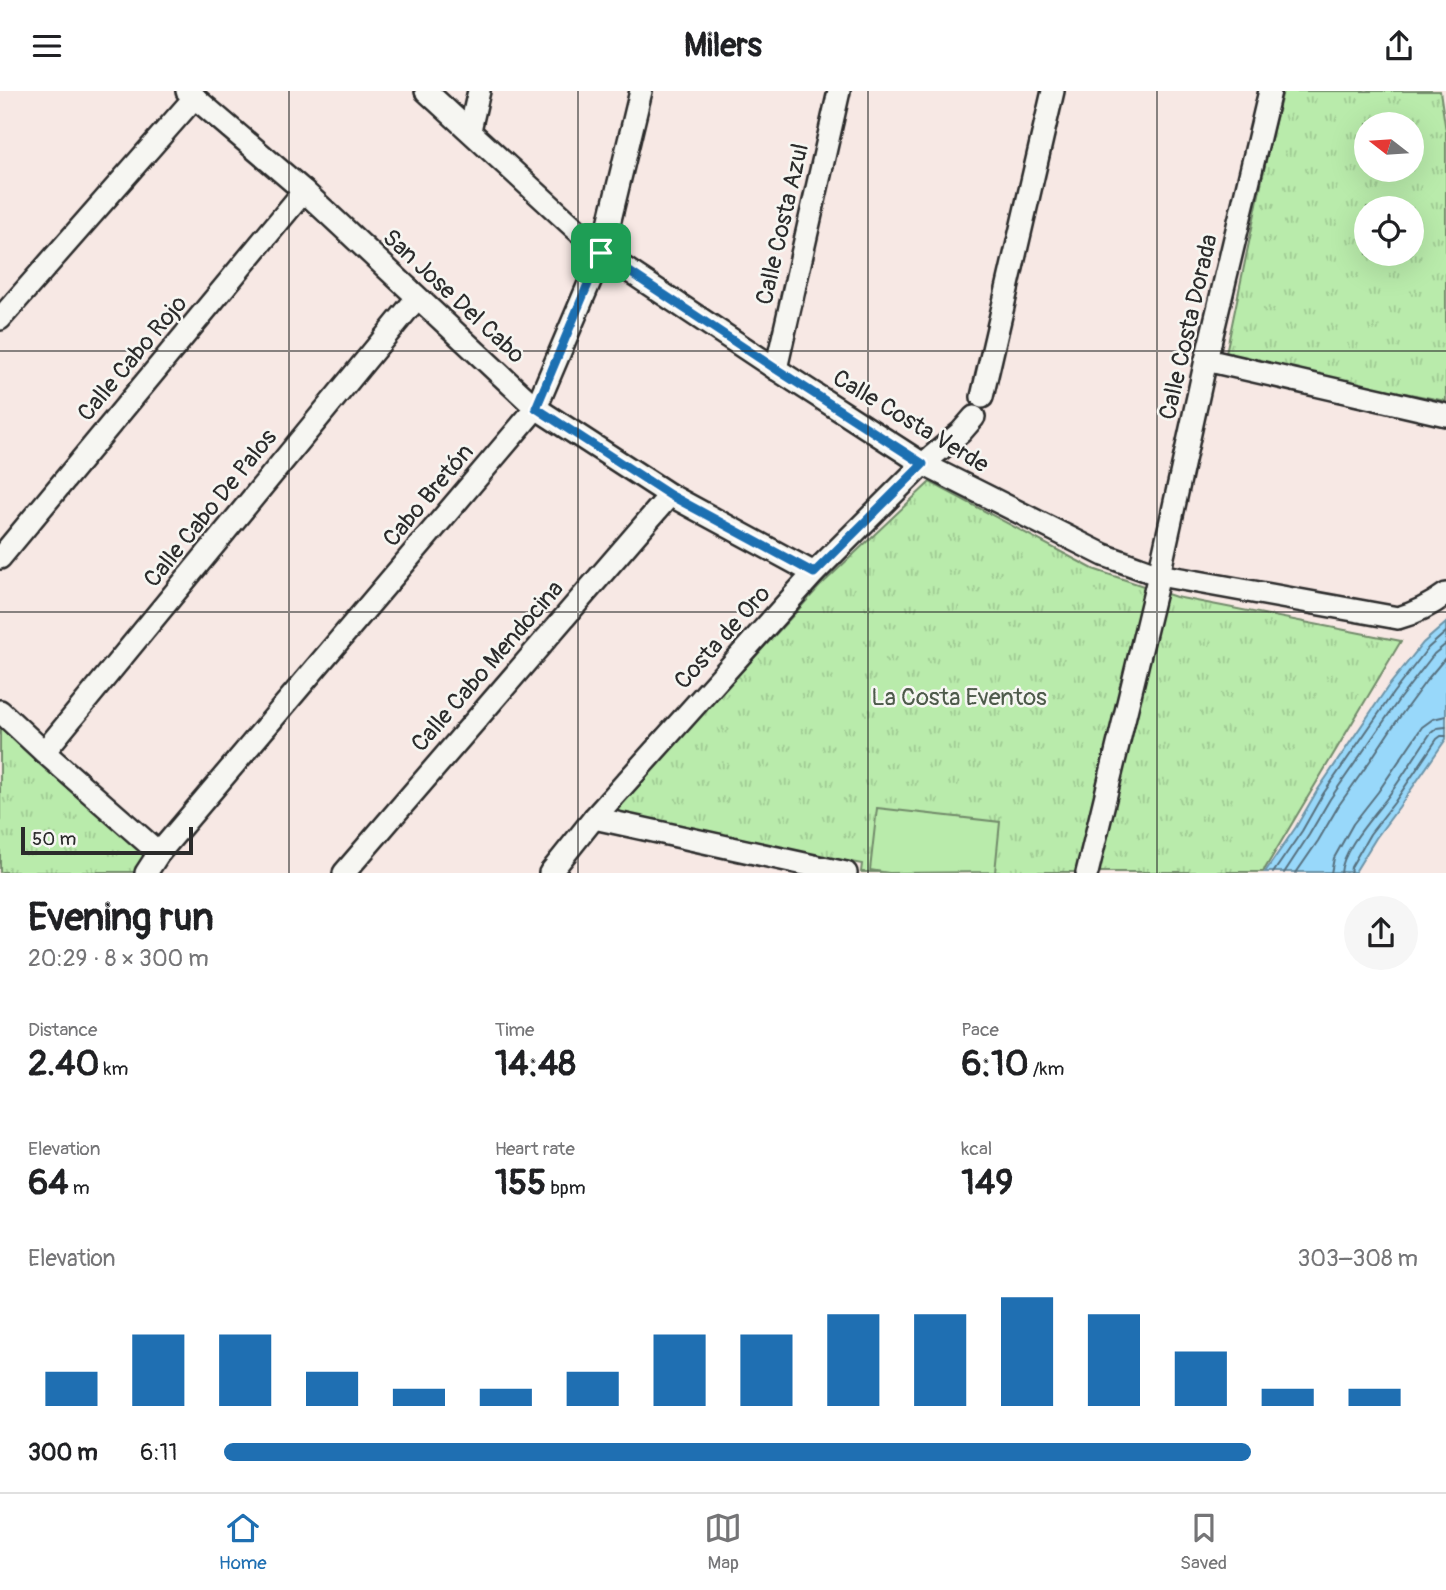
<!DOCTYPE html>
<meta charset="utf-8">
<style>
body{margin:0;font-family:Pangolin,sans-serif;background:#f6f6f6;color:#202124;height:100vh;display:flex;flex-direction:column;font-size:26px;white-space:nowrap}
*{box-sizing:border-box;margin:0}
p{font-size:23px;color:#757577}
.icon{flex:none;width:38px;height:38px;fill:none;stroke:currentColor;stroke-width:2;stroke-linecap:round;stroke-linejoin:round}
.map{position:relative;height:782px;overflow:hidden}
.drawer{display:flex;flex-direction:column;background:#fff;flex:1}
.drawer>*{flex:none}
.needle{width:46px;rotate:287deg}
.buttons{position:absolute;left:1354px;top:21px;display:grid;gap:14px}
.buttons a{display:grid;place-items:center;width:70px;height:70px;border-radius:50%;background:#fff;box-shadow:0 7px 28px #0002;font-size:35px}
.scale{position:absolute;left:21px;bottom:18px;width:172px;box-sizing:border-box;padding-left:7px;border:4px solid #2b2b2b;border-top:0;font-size:19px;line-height:24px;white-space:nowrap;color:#2b2b2b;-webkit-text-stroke:5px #f6f6f2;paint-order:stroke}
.pin{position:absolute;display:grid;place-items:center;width:60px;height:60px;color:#fff;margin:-30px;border-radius:14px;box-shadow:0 4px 10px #0006}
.round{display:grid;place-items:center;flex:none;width:74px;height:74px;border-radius:37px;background:#f6f6f6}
.head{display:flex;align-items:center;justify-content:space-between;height:119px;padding:0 28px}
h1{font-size:38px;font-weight:800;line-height:52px}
.stats{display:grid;grid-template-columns:repeat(3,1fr);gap:10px;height:119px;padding:7px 28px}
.stats div{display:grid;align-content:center}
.stats b{font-size:35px;font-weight:800}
.stats small{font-size:19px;font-weight:400}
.stats p{font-size:19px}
.chart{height:196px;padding:14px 28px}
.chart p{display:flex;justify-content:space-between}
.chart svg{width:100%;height:126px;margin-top:7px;stroke:#1f6fb2;stroke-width:6}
ul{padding:0 28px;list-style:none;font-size:23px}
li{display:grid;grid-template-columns:112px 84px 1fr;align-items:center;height:52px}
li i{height:18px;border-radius:9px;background:#1f6fb2}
header{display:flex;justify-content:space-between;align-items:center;height:91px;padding:0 28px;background:#fff;font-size:32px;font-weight:800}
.dock{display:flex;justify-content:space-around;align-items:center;height:98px;border-top:2px solid #e0e0e0;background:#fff;font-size:19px;color:#757577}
.dock a{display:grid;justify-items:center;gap:4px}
.dock .on{color:#1f6fb2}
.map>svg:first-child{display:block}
.grass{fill:url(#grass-tufts);stroke:#728b6b;stroke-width:2;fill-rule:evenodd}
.garden{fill:#b9ebab;stroke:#728b6b;stroke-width:2}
.water{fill:#98d8fa;stroke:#6c93a7;stroke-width:2}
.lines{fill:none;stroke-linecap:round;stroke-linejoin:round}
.shore{stroke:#57707e;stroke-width:2}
.minor-casing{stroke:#2b2b2b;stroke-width:26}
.minor{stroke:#f6f6f2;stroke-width:21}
.route-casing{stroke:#fff;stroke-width:14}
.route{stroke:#1f6fb2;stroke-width:9}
.grid{fill:none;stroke:#2b2b2b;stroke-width:2;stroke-opacity:0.55}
.labels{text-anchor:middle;stroke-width:5;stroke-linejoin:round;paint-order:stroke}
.street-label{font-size:24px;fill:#2b2b2b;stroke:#f6f6f2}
.park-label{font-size:24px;fill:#4e5b4b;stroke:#f6f6f2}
</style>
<header><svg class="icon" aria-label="menu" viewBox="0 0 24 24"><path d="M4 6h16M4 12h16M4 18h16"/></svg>Milers<svg class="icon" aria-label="share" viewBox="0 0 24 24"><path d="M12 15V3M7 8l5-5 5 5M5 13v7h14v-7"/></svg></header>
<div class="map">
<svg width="1446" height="782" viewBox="0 0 1446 782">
<defs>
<pattern id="grass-tufts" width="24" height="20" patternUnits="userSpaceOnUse" patternTransform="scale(1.75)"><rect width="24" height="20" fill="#b9ebab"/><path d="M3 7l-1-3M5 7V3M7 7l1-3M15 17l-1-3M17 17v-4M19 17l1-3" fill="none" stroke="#9fca93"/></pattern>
</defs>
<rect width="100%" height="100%" fill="#f7e8e4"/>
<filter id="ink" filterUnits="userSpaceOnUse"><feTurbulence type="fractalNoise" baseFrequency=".0143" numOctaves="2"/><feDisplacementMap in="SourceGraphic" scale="14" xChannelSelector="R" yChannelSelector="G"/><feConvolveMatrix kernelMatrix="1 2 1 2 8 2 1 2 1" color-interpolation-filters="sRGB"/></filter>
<g filter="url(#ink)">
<!-- grass -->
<g class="grass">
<path d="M1283 0H1440L1446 40V310L1225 267 1269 55ZM1367 33H1412V79H1367ZM1367 117H1412V163H1367Z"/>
<polygon points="930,391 1093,478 1176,506 1401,550 1263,781 861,781 862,773 609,725 820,495"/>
<polygon points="0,632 151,760 135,781 0,781"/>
</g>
<!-- garden -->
<polygon class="garden" points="877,717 1000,731 995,781 889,782 870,779"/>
<!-- water -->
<polygon class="water" points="1446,532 1446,648 1399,716 1376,747 1355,781 1265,781 1296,736 1317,700 1387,597 1423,552"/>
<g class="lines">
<!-- shore -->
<g class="shore">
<polyline points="1273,782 1302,740 1323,703 1393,602 1428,557 1446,541"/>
<polyline points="1284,782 1309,744 1330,708 1400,607 1434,563 1446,553"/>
<polyline points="1296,782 1318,750 1339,714 1370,670 1391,638 1426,590 1446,566"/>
<polyline points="1331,782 1334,767 1353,733 1378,701 1422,636 1433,628 1446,625"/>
<path d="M1341 782C1342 759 1373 726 1387 707 1402 687 1415 665 1430 643L1437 637 1446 636"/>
<polyline points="1350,782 1351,776 1370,743 1394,712 1437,648 1441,645 1446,645"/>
</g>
<!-- minor casing -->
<g class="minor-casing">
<g id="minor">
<polyline points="187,0 304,100 536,317 670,404 814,482"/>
<path d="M426 0 602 162 776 278 923 373 1104 464 1159 484 1398 527C1416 522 1431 514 1446 503"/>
<polyline points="470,39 479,0"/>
<polyline points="0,228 195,6"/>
<polyline points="1206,269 1446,324"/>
<polyline points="776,278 839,0"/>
<polyline points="982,306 1053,0"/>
<polyline points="0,467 304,100"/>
<polyline points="0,620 44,661 159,762"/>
<polyline points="44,661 417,207"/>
<polyline points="594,727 846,782"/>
<polyline points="146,782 159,762 536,317 602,162 641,0"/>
<polyline points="344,782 670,404"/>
<polyline points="550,782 594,727 814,482 923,373 961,341 974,326"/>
<polyline points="1087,782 1159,484 1206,269 1270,0"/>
</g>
</g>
<!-- minor -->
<use href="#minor" class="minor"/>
</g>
</g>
<g class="lines" filter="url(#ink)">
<!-- route casing -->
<g class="route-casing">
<polygon id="route" points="601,162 776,278 923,373 814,482 670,404 536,317"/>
</g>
<!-- route -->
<use href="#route" class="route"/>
</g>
<!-- grid -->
<path class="grid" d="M289 0V782M578 0V782M868 0V782M1157 0V782M0 260H1446M0 521H1446"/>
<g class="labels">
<!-- street labels -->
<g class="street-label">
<text transform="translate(782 133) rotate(-77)" y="8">Calle Costa Azul</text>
<text transform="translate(454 205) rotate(43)" y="8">San Jose Del Cabo</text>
<text transform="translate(1188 236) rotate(-77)" y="8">Calle Costa Dorada</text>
<text transform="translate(132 267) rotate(-50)" y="8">Calle Cabo Rojo</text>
<text transform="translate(911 330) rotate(31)" y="8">Calle Costa Verde</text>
<text transform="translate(428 404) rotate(-50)" y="8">Cabo Bretón</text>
<text transform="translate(210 417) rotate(-51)" y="8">Calle Cabo De Palos</text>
<text transform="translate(722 546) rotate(-48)" y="8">Costa de Oro</text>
<text transform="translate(487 575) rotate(-49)" y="8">Calle Cabo Mendocina</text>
</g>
<!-- park labels -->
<g class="park-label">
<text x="959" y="614">La Costa Eventos</text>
</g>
</g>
</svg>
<div class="buttons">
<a><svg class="needle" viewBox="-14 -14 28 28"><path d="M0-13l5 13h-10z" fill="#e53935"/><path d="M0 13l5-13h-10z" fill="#757577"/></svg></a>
<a><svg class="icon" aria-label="locate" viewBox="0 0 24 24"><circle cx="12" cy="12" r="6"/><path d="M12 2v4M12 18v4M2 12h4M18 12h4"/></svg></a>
</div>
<div class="scale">50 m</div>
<div class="pin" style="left:601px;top:162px;background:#1e9e55"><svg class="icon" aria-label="arrive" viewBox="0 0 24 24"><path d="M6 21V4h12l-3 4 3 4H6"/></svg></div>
</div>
<section class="drawer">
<div class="head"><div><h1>Evening run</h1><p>20:29 · 8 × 300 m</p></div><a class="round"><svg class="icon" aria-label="share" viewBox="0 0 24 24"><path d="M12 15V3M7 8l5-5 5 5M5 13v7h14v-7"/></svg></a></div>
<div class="stats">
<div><p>Distance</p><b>2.40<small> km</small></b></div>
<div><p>Time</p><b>14:48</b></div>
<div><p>Pace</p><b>6:10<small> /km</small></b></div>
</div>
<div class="stats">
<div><p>Elevation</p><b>64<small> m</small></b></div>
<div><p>Heart rate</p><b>155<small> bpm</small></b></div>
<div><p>kcal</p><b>149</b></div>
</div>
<div class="chart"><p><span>Elevation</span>303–308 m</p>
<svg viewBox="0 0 160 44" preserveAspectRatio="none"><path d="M5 44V32M15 44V19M25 44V19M35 44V32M45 44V38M55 44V38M65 44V32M75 44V19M85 44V19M95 44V12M105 44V12M115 44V6M125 44V12M135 44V25M145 44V38M155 44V38"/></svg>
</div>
<ul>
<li><b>300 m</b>6:11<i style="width:86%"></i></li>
</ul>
</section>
<nav class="dock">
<a class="on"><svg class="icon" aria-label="home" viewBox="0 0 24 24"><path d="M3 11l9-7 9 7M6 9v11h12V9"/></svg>Home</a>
<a><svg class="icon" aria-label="map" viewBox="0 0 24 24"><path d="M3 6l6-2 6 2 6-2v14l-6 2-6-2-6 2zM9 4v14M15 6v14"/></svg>Map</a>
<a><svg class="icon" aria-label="saved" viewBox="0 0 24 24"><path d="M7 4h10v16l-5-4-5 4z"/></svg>Saved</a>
</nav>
